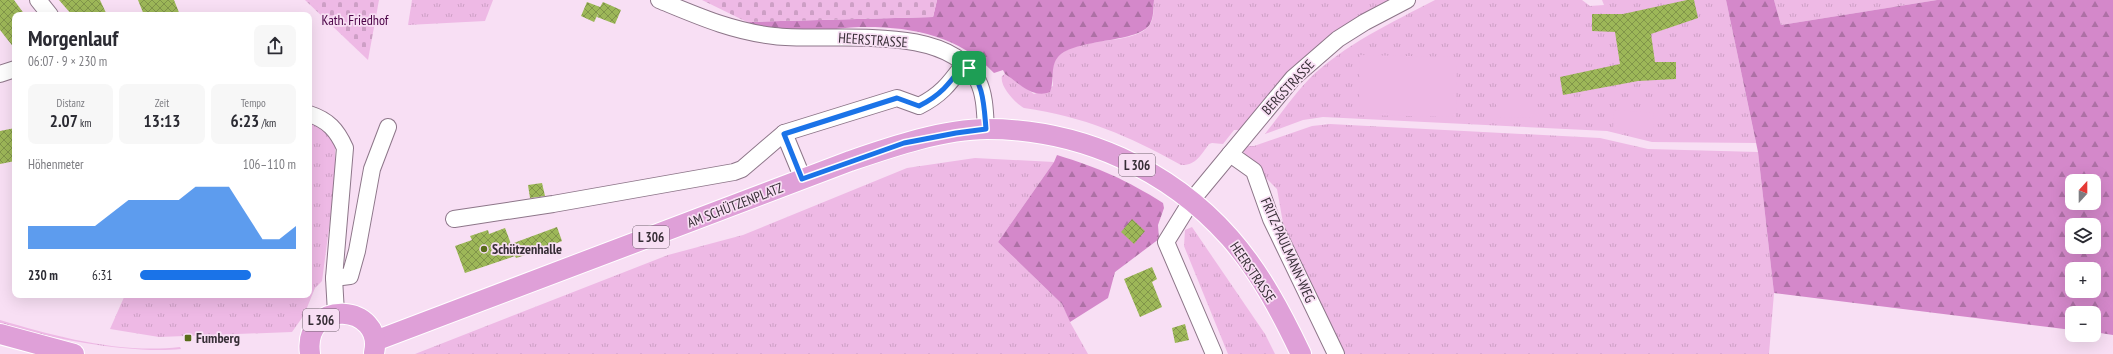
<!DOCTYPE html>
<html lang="de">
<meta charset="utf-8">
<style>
body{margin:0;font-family:"PT Sans Narrow",sans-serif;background:#f7f7f7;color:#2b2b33;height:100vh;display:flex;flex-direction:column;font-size:15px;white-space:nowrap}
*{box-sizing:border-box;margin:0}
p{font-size:13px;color:#7c7c81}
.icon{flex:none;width:22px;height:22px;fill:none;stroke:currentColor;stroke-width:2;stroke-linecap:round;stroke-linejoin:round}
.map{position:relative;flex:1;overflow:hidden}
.details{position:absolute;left:12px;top:12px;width:300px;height:286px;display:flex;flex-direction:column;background:#fff;border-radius:8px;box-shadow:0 4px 16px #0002}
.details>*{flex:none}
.needle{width:26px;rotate:21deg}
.fabs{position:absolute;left:2065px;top:174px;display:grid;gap:8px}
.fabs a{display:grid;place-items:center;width:36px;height:36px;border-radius:8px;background:#fff;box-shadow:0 4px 16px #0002;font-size:20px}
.pin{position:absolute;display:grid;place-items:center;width:34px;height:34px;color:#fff;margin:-17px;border-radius:8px;box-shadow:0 2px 6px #0006}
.round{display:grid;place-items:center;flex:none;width:42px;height:42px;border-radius:8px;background:#f7f7f7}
.head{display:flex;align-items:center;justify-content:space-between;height:68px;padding:0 16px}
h1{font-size:22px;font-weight:800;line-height:30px}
.figures{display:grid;grid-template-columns:repeat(3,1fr);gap:6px;height:68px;padding:4px 16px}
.figures div{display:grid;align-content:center;border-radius:8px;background:#f7f7f7;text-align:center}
.figures b{font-size:17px;font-weight:800}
.figures small{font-size:11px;font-weight:400}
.figures p{font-size:11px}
.chart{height:112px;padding:8px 16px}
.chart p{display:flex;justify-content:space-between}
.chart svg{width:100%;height:72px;margin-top:4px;fill:#1a73e8;opacity:.7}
ul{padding:0 16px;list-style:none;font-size:13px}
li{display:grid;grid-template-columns:64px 48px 1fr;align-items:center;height:30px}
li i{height:10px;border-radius:5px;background:#1a73e8}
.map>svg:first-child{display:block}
.grass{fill:url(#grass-tufts)}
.forest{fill:url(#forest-firs);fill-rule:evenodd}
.cemetery{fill:url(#cemetery-stones)}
.garden{fill:#eeb9e5}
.building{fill:url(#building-cross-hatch)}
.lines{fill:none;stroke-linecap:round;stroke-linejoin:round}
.minor-casing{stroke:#8d7689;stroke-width:18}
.major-casing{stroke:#fff;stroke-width:22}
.minor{stroke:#fff;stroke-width:16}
.major{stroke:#dfa0d8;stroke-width:20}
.route-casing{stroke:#fff;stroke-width:8}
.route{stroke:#1a73e8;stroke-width:5}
.poi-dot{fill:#586c19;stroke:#f8dff4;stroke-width:1.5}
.labels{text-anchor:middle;stroke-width:3.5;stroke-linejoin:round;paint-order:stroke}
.shield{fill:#f8dff4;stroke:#71636f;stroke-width:1}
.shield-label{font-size:13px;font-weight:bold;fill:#372e36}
.park-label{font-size:14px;fill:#4d0648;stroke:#f8dff4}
.street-label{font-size:14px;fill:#372e36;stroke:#f8dff4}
.poi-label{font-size:14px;font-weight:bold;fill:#372e36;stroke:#f8dff4;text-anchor:start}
</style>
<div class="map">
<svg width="2113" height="354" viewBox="0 0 2113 354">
<defs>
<pattern id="grass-tufts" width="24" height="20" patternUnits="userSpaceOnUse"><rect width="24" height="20" fill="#eeb9e5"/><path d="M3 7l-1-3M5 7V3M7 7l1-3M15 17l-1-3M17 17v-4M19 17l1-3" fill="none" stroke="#cd9fc5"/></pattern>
<pattern id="forest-firs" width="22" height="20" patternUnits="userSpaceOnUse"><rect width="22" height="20" fill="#d488ca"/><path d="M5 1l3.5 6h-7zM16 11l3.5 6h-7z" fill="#ad70a5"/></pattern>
<pattern id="cemetery-stones" width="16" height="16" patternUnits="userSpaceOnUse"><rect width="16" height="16" fill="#eeb9e5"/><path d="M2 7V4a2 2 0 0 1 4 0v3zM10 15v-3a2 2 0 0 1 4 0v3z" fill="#cd9fc5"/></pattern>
<pattern id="building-cross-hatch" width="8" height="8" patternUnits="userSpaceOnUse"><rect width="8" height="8" fill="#9db758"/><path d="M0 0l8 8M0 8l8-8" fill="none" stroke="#81954a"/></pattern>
</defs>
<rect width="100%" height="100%" fill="#f8dff4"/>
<!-- grass -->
<g class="grass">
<polygon points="412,0 493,0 485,21 408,25"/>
<path d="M1154 0H1395L1240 130H1234L1223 144 1212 143 1209 144C1201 155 1195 166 1181 165 1127 135 1085 117 1024 108 1016 104 999 86 1002 76L1005 74 1034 94 1053 86C1053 80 1051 73 1053 67 1063 32 1127 49 1148 27 1155 20 1153 9 1154 0Z"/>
<path d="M1435 0H1582L1590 6 1604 5 1602 0H1726L1756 143 1652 142 1607 131 1323 117 1303 120 1265 134C1279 116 1293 96 1309 79 1345 44 1391 23 1435 0Z"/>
<polygon points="1774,0 1937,0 1781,25"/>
<polygon points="309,120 318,122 335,141 335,183 322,281 315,288 304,315 292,332 159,337 110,329 125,295 309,295"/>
<polygon points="1330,124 1600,138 1648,149 1758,152 1774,293 1769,354 1336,354 1289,257 1277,189 1246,158 1243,149 1245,146 1254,146 1312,126"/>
<polygon points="975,158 1054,162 998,242 1063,305 1070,322 1088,354 415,354 668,255 743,235 907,168"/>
<polygon points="1192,227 1265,334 1275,354 1228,354 1184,246 1185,230"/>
<path d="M0 320C57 337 121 354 180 347L181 349C134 354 59 340 12 327L0 323Z"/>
</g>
<!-- forest -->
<g class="forest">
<path d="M937 0H1154C1153 8 1154 17 1150 24 1139 43 1080 38 1060 55 1049 65 1055 80 1050 92 1033 99 1019 83 1005 74L1003 70 994 73C958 35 910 26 859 27 830 28 800 37 770 31 763 29 755 24 747 22L933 17Z"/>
<path d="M1726 0H1774L1781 25 1937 0H2113V335L2094 332V313H2072V330L1774 293 1758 152ZM2072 181H2094V203H2072ZM2072 225H2094V247H2072ZM2072 269H2094V291H2072Z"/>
<path d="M1057 155C1099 168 1127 180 1163 203L1164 208 1158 225 1159 239 1115 272 1108 298 1070 322 1062 304 998 242 1054 162Z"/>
</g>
<!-- cemetery -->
<g class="cemetery">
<polygon points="305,0 379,0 368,60"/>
<polygon points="702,0 937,0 933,17 747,22"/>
</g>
<!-- garden -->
<g class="garden">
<polygon points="1360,55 1457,57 1456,117 1359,115"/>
<polygon points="1496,102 1534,102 1534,118 1496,117"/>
<polygon points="1614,110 1654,113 1653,132 1613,130"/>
</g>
<!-- building -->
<g class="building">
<polygon points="0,0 14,0 25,15 15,15 15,49 0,30"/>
<polygon points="59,0 100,0 107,15 72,15"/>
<polygon points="138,0 174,0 180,15 144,15"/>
<polygon points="1687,0 1694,0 1698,18 1651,34 1655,62 1676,62 1676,79 1638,81 1563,95 1560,77 1620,64 1615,32 1592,31 1592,14 1623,14"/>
<polygon points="587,2 600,7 603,2 621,10 615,24 597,17 599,12 594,22 581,16"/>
<polygon points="15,128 15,161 0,164 0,131"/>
<polygon points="542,183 545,196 530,198 528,185"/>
<polygon points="1132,219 1145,231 1134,244 1121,232"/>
<polygon points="557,227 562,241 535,252 516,258 515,256 465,273 455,246 472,240 470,236 488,230 489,234 505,228 511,244"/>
<polygon points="1152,267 1157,279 1152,282 1162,307 1140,317 1124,279"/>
<polygon points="1185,324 1189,340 1175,343 1172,328"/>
</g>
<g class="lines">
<!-- minor casing -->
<g class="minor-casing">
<g id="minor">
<polyline points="38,0 50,15"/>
<path d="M659 0C698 16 731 31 774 36 830 43 947 21 978 81 985 95 985 113 986 129"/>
<polyline points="0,74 15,69"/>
<path d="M309 114C328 120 337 130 345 148L334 278 336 313"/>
<polyline points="784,133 803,179"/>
<polyline points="1230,154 1254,171 1271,219 1336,354"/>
<path d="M454 219 553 204 734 172 742 169 784 133 897 98 919 106C941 95 949 84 964 64"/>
<polyline points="334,278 350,276 357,251 372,169 388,127"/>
<polyline points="1214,354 1166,242 1192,200 1293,78 1338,39 1365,22 1407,0"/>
</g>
</g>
<!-- major casing -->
<g class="major-casing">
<g id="major">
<polyline points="0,334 74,354"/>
<path d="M375 341 850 161C891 147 943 129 987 129 1080 129 1169 169 1230 238 1260 272 1282 314 1301 354"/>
<path d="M310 354C302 297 385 304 374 353"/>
</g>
</g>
<!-- minor -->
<use href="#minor" class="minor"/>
<!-- major -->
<use href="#major" class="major"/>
</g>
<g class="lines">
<!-- route casing -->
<g class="route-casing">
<path id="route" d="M964 64C984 80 984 106 986 129L956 133 904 143 802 179 784 134 897 98 919 106C941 95 949 84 964 64Z"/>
</g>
<!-- route -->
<use href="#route" class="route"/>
</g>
<!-- markers -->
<g class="poi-dot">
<circle cx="484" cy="249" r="4"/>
<rect x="184" y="334" width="8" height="8" rx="2"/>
</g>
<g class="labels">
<!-- shield labels -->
<g class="shield">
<rect x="1119" y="154" width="36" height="22" rx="3"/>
<rect x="633" y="226" width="36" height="22" rx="3"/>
<rect x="303" y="309" width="36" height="22" rx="3"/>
</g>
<g class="shield-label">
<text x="1137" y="170">L 306</text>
<text x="651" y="242">L 306</text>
<text x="321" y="325">L 306</text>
</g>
<!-- park labels -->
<g class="park-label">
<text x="355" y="25">Kath. Friedhof</text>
</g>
<!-- street labels -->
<g class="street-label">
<text transform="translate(873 40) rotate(4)" y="5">HEERSTRASSE</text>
<text transform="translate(1288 87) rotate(-47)" y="5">BERGSTRASSE</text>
<text transform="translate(735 205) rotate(-21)" y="5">AM SCHÜTZENPLATZ</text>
<text transform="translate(1288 250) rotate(66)" y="5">FRITZ-PAULMANN-WEG</text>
<text transform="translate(1253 272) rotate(56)" y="5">HEERSTRASSE</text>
</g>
<!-- poi labels -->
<g class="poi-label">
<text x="492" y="254">Schützenhalle</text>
<text x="196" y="343">Fumberg</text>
</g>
</g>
</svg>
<div class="fabs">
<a><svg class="needle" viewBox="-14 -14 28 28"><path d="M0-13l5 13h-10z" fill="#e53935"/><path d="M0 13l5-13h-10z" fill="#7c7c81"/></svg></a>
<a><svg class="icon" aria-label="layers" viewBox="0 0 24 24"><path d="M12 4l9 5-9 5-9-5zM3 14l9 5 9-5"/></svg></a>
<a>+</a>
<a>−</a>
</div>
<div class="pin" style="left:969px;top:68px;background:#1e9e55"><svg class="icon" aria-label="arrive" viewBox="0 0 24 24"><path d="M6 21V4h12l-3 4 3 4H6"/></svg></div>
<section class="details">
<div class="head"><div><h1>Morgenlauf</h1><p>06:07 · 9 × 230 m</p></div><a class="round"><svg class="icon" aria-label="share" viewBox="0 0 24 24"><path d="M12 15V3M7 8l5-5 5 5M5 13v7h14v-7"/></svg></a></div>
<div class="figures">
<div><p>Distanz</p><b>2.07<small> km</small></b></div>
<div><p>Zeit</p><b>13:13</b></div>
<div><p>Tempo</p><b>6:23<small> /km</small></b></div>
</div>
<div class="chart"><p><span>Höhenmeter</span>106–110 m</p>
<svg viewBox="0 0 160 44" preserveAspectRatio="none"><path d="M0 44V30L10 30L20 30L30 30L40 30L50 22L60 14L70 14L80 14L90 14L100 6L110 6L120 6L130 22L140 38L150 38L160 30V44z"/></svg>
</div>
<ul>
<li><b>230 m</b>6:31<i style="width:71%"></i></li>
</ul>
</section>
</div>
